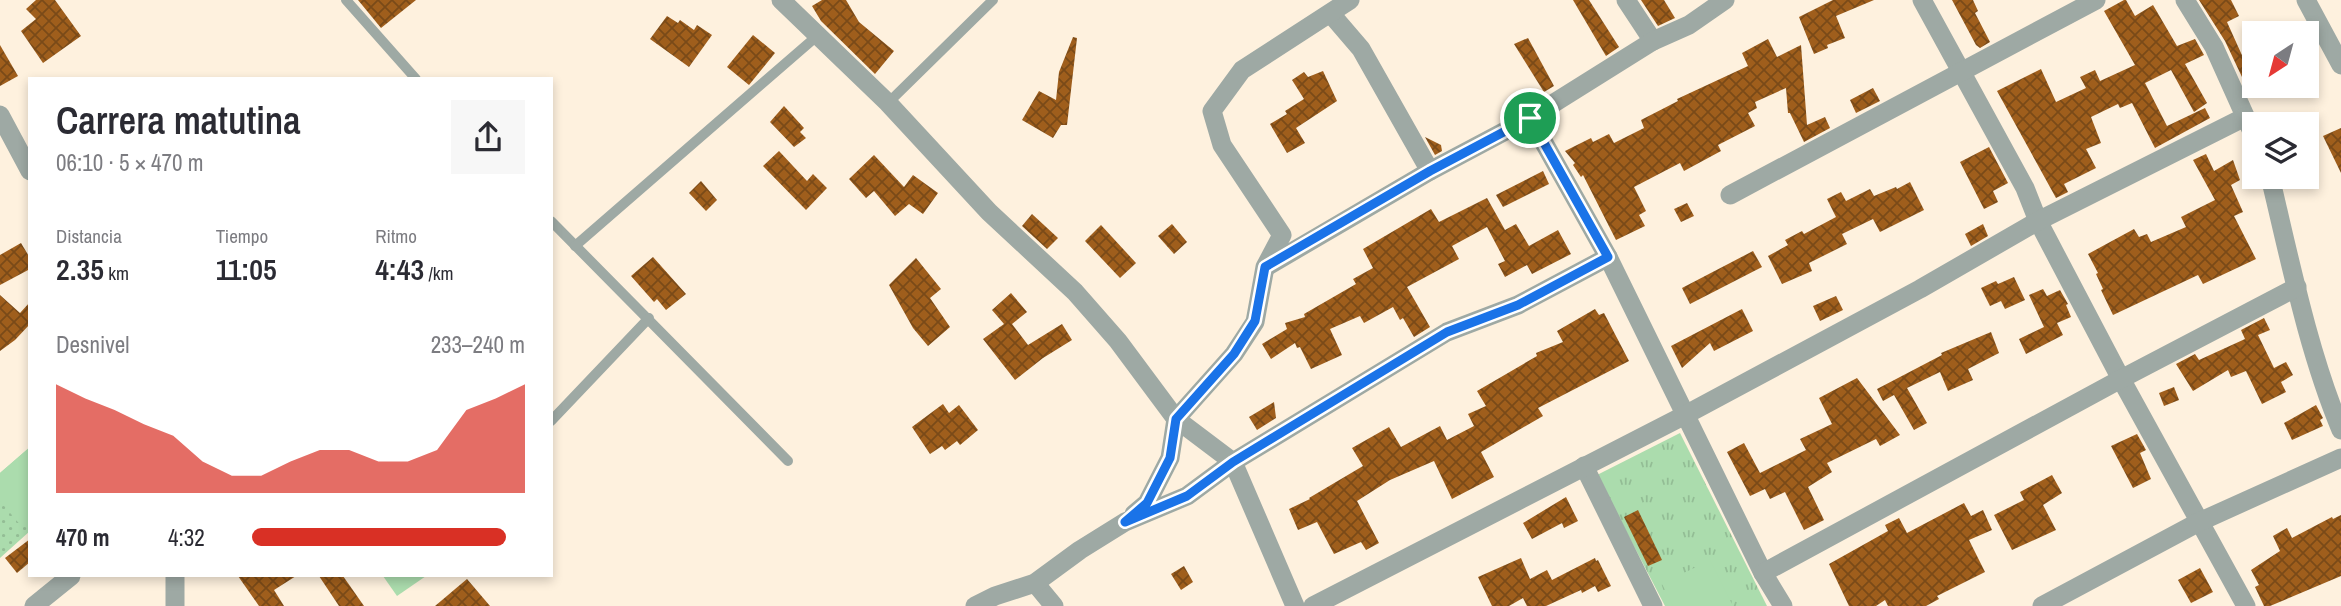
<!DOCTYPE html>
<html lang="es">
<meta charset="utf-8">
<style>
body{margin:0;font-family:"Archivo Narrow",sans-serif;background:#f7f7f7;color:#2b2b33;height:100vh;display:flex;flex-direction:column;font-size:26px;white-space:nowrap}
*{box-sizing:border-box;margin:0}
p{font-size:23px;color:#7c7c81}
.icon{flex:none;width:38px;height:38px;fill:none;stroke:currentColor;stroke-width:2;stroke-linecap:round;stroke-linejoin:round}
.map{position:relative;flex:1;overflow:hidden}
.sheet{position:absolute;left:28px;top:77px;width:525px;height:500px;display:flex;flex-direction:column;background:#fff;border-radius:0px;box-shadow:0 4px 10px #0003}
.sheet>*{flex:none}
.needle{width:46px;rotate:216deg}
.tools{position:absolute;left:2242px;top:21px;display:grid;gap:14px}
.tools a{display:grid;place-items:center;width:77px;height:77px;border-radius:0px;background:#fff;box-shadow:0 4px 10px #0003;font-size:35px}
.pin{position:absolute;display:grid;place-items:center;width:60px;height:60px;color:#fff;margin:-30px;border:4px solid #fff;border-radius:50%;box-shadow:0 2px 7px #0007}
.round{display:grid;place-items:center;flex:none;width:74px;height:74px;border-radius:0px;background:#f7f7f7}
.summary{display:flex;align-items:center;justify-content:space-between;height:119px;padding:0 28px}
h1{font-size:38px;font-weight:600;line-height:52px}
.stats{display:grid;grid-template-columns:repeat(3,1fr);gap:10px;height:119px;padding:7px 28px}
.stats div{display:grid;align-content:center}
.stats b{font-size:30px;font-weight:600}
.stats small{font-size:19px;font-weight:400}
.stats p{font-size:19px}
.chart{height:196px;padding:14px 28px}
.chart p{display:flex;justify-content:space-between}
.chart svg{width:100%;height:126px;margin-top:7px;fill:#d93025;opacity:.7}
ul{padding:0 28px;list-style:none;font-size:23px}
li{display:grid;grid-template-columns:112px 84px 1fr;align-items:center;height:52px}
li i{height:18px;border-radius:9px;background:#d93025}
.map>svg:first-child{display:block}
.grass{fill:url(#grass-dots)}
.park{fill:url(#park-tufts)}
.garden{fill:#abdcad}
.building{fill:url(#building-cross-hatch)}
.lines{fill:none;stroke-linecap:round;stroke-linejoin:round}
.service{stroke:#9ea9a4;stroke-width:10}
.minor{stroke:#9ea9a4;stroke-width:19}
.route-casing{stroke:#fff;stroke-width:14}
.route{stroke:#1a73e8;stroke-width:9}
</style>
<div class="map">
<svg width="2341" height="606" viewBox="0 0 2341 606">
<defs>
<pattern id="grass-dots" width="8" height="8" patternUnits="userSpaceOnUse" patternTransform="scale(1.75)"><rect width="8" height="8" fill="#abdcad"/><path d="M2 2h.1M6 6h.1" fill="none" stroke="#93bd95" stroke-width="1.8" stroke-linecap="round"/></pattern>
<pattern id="park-tufts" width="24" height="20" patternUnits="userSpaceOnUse" patternTransform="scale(1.75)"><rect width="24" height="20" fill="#abdcad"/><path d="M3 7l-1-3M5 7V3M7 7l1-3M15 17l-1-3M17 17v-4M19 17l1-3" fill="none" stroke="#93bd95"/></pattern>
<pattern id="building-cross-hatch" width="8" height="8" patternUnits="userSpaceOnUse" patternTransform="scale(1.75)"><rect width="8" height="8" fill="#9f5e1c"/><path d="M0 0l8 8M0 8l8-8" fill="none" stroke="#7a4a18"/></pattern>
</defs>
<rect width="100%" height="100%" fill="#fef1de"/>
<!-- grass -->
<polygon class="grass" points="30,447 30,531 0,558 0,473"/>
<!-- park -->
<polygon class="park" points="1680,433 1767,606 1665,606 1597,475"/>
<!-- garden -->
<g class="garden">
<polygon points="30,447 30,520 22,527 0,501 0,473"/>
<polygon points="1710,560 1733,606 1673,606 1662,584"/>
<polygon points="383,576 426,576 397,596"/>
</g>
<!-- building -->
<g class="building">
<polygon points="36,0 55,0 81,36 43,63 21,31 36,19 26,9"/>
<polygon points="358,0 416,0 381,28"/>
<polygon points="822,0 846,0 859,22 894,51 875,74 821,21 812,6"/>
<polygon points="1573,0 1589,0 1619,47 1606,56"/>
<polygon points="1641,0 1664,0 1675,18 1658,26"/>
<polygon points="1833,0 1874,0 1836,16 1845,38 1827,45 1828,48 1814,54 1799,17"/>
<polygon points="1952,0 1973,0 1978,11 1975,13 1990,42 1980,48 1976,45"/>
<polygon points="2124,0 2126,0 2135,16 2153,5 2177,46 2195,39 2204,55 2185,64 2207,103 2194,112 2171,70 2145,83 2167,126 2205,108 2210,118 2155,148 2132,103 2120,108 2118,104 2091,117 2101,143 2086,149 2096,168 2064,184 2068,192 2056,198 1997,91 2041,69 2056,102 2086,88 2080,77 2095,70 2100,81 2135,65 2104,11"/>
<polygon points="2199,0 2231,0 2239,16 2227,22 2250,73 2242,77 2225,41"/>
<polygon points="667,16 678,23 680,20 694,30 697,25 712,35 689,67 650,39"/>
<polygon points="753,35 775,53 749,85 727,67"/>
<polygon points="1073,37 1077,38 1067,125 1061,125 1053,138 1022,120 1039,91 1056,100 1059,72"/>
<polygon points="1528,38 1554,86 1544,92 1514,44"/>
<polygon points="1768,39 1777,57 1801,45 1807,125 1825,117 1830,128 1804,142 1790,113 1788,113 1786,88 1755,102 1757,108 1748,113 1755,126 1718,145 1721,151 1684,171 1680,163 1634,187 1646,211 1639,215 1645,226 1616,240 1583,175 1581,177 1573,165 1575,163 1565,151 1591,138 1593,142 1609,134 1614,143 1644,128 1641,120 1678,101 1677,99 1748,66 1742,53"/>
<polygon points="0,45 18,76 0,86"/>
<polygon points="1323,71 1337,101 1296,128 1305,143 1287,153 1270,124 1287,114 1285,111 1304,99 1292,80 1304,72 1308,77"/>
<polygon points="1873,88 1880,101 1856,113 1850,100"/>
<polygon points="784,106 804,128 800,132 806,138 794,147 770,122"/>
<polygon points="2341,128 2341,173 2323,136"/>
<polygon points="1425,137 1441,145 1442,151 1435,155"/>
<polygon points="1989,147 2008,183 1993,191 1998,202 1984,209 1960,162"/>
<polygon points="779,151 807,181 813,174 827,188 806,210 763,166"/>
<polygon points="2206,154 2214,171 2233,160 2240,180 2231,185 2243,212 2234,216 2256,259 2203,284 2198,275 2113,315 2101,290 2103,289 2096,274 2098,273 2088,254 2134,229 2139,237 2147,234 2151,242 2186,227 2181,217 2215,200 2193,160"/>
<polygon points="874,155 904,187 913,175 938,193 923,214 909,204 895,216 874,191 866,198 849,179"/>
<polygon points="1543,171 1549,184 1503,207 1496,195"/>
<polygon points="701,181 717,200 706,211 689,193"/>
<polygon points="1910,182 1924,210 1880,232 1873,219 1842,234 1847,244 1809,263 1812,271 1782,284 1768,256 1788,245 1785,240 1802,231 1804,234 1836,217 1827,199 1841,192 1846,201 1870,189 1874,196 1896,187 1897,189"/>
<polygon points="1487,198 1505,230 1516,224 1529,246 1558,230 1571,254 1532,274 1527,265 1505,277 1498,264 1505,261 1487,227 1452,246 1459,259 1407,287 1430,327 1414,337 1403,318 1400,320 1393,307 1364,323 1360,316 1330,329 1342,355 1311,369 1300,347 1297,348 1295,343 1271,359 1262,344 1287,329 1285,323 1305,317 1304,314 1356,284 1353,279 1373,268 1363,249 1431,209 1439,222"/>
<polygon points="1687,203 1694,216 1681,222 1674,209"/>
<polygon points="1032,214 1058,238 1047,249 1022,226"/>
<polygon points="1172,224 1187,242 1174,254 1158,236"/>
<polygon points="1983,224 1988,236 1971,246 1965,234"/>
<polygon points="1101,225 1136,263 1120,278 1085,241"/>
<polygon points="21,243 30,258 30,269 0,285 0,255"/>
<polygon points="1753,251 1762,267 1690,304 1682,288"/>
<polygon points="653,257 686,294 666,310 657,299 654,302 631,276"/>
<polygon points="916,258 941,289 930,298 950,327 928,346 913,328 889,285"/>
<polygon points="2014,277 2025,300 2005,309 2001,301 1990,306 1981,288 1996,281 1998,284"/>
<polygon points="2043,289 2047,296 2060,290 2068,304 2066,305 2071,317 2057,323 2063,335 2026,354 2019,339 2044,327 2029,295"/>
<polygon points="1011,293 1027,312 1012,324 1028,345 1062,324 1072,340 1043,358 1015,380 983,339 1004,324 992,310"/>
<polygon points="0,295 20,313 30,302 30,324 15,340 0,351"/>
<polygon points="1836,296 1843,310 1820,321 1813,306"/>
<polygon points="1595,309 1599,315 1604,313 1629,361 1538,408 1543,416 1481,452 1494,477 1452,499 1434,461 1390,480 1357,501 1379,543 1366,550 1361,542 1334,554 1317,522 1298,530 1289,509 1310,499 1309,498 1363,466 1352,448 1389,427 1401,447 1440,426 1447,440 1474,426 1468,414 1486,406 1477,391 1537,356 1536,353 1563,342 1557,331"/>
<polygon points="1742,309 1753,331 1714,351 1710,343 1682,368 1671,346"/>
<polygon points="2264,318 2270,330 2258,335 2274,368 2286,362 2293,375 2281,382 2286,392 2262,404 2246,371 2231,377 2228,370 2193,391 2176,364 2195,354 2199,360 2245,339 2241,330"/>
<polygon points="1991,332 1999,353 1968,369 1973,380 1948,391 1940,372 1907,388 1927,423 1914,430 1894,395 1883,401 1877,389 1942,355 1941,353"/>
<polygon points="1857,378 1900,435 1880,446 1876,439 1827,463 1832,472 1808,487 1824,520 1804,530 1785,492 1770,499 1765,489 1750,496 1727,452 1744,443 1760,473 1806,450 1800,439 1832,424 1819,398"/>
<polygon points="2174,387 2179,400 2164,406 2159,393"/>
<polygon points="1274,402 1276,418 1257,430 1249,417"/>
<polygon points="943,404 949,413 959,405 978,430 960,445 957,441 945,450 942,446 930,454 912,427"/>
<polygon points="2316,405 2323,418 2320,420 2323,426 2292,440 2284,423"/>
<polygon points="2137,434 2146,450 2140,453 2151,479 2133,488 2111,446"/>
<polygon points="2052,475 2062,493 2043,505 2056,530 2012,550 1994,515 2024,500 2020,492"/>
<polygon points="1566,497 1578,521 1564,528 1562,523 1532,539 1523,523"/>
<polygon points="1964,503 1971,516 1983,510 1992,530 1969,540 1985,572 1937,596 1939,599 1926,606 1888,606 1885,600 1876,606 1849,606 1829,564 1888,531 1885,525 1899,518 1907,533"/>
<polygon points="1638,510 1662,560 1648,566 1624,517"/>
<polygon points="2341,515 2341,576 2270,606 2264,606 2255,587 2259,585 2251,570 2280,551 2273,536 2287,528 2292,538 2332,517 2333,519"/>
<polygon points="30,539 30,562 17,573 5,558"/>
<polygon points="1521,558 1530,579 1547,570 1552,580 1595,558 1596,561 1598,560 1611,586 1598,592 1595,586 1582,593 1581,590 1546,606 1527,606 1523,598 1509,606 1492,606 1478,577"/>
<polygon points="1184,566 1193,582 1181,590 1171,574"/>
<polygon points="2200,568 2213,592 2191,603 2178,580"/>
<polygon points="238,576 296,576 274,590 284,606 259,606"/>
<polygon points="319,576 343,576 364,606 339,606"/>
<polygon points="467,579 490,606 435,606"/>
</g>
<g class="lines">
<!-- service -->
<g class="service">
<polyline points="346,0 416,79"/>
<polyline points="888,103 993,0"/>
<polyline points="551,221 788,461"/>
<polyline points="575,246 817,36"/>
<polyline points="551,421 649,318"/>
</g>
<!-- minor -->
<g class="minor">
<polyline points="781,0 888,103 989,212 1075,292 1118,341 1176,419 1233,462 1295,606"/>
<polyline points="1626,0 1653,41"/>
<polyline points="1922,0 2025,188 2038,221 2121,379 2246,606"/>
<polyline points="2185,0 2214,47 2254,136"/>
<polyline points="2306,0 2341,65"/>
<polyline points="1331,14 1361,49 1430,171"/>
<polyline points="0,115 30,171"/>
<polyline points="1530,118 1608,257 1763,573 1783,606"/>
<path d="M2270 177C2290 260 2308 351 2341 430"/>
<polyline points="1730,195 2096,0"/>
<polyline points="1266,267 1430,171 1530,118 1653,41 1689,25 1725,0"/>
<polyline points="1584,466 1653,606"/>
<polyline points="1134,514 1147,503 1170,458 1176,419 1234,354 1255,322 1265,267 1282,235 1222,145 1212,111 1242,70 1350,0"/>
<polyline points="1763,573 2121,379 2297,287"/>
<polyline points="1035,583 1054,606"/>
<polyline points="34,606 71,576"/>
<polyline points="175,606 175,576"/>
<polyline points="975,606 995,596 1035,583 1080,550 1125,522 1187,496 1233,462 1447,332 1518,305 1608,257"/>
<polyline points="1313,606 1687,414 1920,289 2038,221 2245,117"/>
<polyline points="2042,606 2199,522 2341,458"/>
</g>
</g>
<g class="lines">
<!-- route casing -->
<g class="route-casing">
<polygon id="route" points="1530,118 1608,257 1518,305 1447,332 1233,462 1187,496 1125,522 1147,503 1170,458 1176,419 1234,354 1255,321 1265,267 1430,171"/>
</g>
<!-- route -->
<use href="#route" class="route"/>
</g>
</svg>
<div class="tools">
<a><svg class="needle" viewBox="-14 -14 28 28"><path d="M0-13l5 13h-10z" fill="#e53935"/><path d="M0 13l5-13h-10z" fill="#7c7c81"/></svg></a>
<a><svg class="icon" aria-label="layers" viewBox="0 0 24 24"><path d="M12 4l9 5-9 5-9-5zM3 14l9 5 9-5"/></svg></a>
</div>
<div class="pin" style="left:1530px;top:118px;background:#1e9e55"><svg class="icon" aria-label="arrive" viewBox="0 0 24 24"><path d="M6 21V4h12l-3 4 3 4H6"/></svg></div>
<section class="sheet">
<div class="summary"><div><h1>Carrera matutina</h1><p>06:10 · 5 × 470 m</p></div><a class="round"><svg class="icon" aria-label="share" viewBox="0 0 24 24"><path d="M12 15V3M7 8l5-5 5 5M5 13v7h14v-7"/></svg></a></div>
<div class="stats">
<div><p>Distancia</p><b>2.35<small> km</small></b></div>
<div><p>Tiempo</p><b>11:05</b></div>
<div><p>Ritmo</p><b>4:43<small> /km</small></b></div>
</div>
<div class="chart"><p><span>Desnivel</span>233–240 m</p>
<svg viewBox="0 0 160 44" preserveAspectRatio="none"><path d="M0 44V6L10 11L20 15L30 20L40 24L50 33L60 38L70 38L80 33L90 29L100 29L110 33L120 33L130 29L140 15L150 11L160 6V44z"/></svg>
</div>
<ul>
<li><b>470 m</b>4:32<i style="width:93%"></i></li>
</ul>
</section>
</div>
